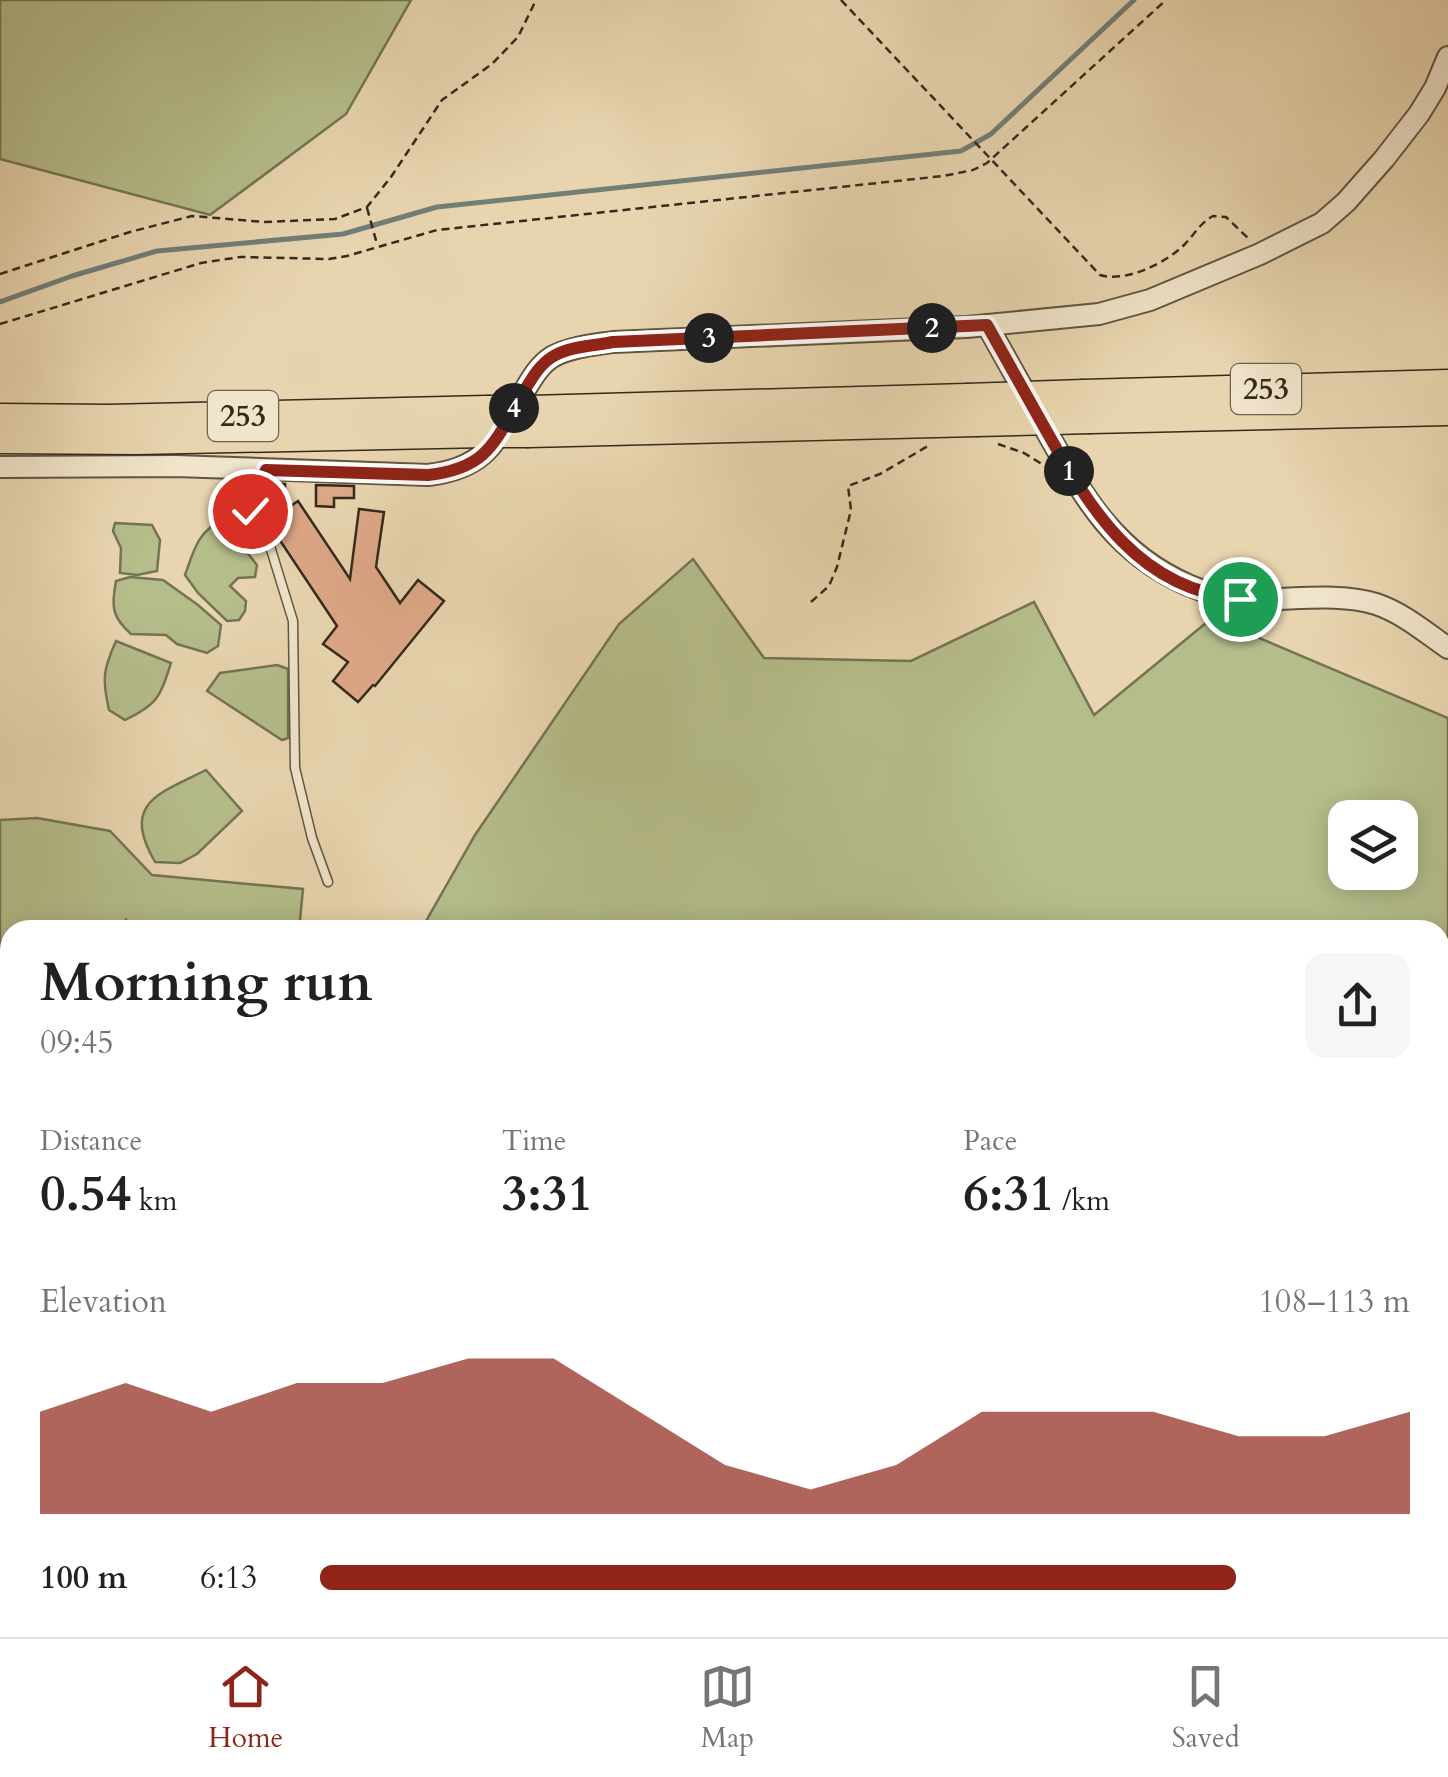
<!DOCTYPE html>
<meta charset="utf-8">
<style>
body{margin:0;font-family:Cardo,serif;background:#f6f6f6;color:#202124;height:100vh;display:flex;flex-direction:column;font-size:38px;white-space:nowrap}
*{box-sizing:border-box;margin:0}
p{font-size:32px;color:#757577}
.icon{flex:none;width:55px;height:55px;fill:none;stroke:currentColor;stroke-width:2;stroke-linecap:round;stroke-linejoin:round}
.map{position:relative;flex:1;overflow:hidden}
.details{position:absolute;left:0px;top:920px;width:1450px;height:718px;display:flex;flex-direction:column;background:#fff;border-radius:30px 30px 0 0;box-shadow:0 5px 25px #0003}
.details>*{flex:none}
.buttons{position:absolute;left:1328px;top:800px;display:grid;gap:20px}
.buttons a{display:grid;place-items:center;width:90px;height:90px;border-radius:20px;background:#fff;box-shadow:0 5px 25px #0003;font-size:50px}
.pin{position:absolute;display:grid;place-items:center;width:85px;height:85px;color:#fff;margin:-42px;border:5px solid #fff;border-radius:50%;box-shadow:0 2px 10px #0007}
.km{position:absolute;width:50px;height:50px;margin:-25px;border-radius:50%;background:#222;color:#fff;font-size:28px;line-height:50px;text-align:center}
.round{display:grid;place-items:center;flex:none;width:105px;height:105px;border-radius:20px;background:#f6f6f6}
.summary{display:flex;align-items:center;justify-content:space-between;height:170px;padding:0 40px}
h1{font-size:55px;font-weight:600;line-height:75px}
.metrics{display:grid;grid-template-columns:repeat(3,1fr);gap:15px;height:170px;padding:10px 40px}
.metrics div{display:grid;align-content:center}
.metrics b{font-size:50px;font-weight:600}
.metrics small{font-size:28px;font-weight:400}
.metrics p{font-size:28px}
.chart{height:280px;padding:20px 40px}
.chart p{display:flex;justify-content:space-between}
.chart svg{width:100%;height:180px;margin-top:10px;fill:#8f2418;opacity:.7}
ul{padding:0 40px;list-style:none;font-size:32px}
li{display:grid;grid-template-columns:160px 120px 1fr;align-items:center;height:75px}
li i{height:25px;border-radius:12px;background:#8f2418}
.menu{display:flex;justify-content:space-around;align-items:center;height:140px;border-top:2px solid #e0e0e0;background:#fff;font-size:28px;color:#757577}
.menu a{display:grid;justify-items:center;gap:5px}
.menu .selected{color:#8f2418}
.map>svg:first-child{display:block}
.green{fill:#b5bd8b;stroke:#747454;stroke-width:2.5;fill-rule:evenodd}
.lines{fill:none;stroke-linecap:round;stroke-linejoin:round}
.stream{stroke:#727e78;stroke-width:5}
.building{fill:#dea888;stroke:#342a1c;stroke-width:2.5}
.service-casing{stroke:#615541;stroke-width:11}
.tertiary-casing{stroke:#615541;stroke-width:24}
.motorway-casing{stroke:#342a1c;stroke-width:31}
.path{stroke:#342a1c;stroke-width:2.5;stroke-dasharray:8 5;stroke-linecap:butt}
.service{stroke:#f0e4cb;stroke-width:8}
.tertiary{stroke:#f0e4cb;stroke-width:20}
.motorway{stroke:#e8d5af;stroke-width:28}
.motorway-bridge-casing{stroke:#342a1c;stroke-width:31;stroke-linecap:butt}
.motorway-bridge{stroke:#e8d5af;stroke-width:28}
.route-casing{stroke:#fff;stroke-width:20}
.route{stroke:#8f2418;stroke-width:12}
.labels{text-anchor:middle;stroke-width:10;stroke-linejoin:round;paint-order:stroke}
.shield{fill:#f0e4cb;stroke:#6c6250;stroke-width:2.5}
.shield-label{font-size:30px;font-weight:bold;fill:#342a1c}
</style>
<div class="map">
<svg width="1448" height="1637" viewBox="0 0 1448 1637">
<rect width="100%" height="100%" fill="#e8d5af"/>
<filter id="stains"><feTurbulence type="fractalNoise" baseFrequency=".002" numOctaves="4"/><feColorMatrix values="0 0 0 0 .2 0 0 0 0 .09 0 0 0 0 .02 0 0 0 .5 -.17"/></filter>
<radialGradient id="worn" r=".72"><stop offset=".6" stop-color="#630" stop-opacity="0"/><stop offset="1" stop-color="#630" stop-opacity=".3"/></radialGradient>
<!-- green -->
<g class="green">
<polygon points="0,0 411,0 346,114 210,215 0,159"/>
<path d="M222 521 257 565 255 577 238 578 230 586 246 601 245 611 239 620 227 621 198 593 185 575C193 553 198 530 222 521Z"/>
<polygon points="115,523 152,525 160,540 157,571 137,575 120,573 121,548 113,531"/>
<path d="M693 559 764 658 911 661 1034 602 1094 715 1212 618 1448 718V1039L1440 1043V930H421L475 835 619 624ZM1345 818H1400V872H1345Z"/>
<path d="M130 577 163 580 198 605 221 625 218 646 207 653 177 644 166 635 131 634C112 617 111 607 116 581Z"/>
<path d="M116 641 171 663C160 697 158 704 125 720L109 710C102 679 103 670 116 641Z"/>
<polygon points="277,665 288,669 288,738 282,740 207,691 220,673"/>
<path d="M206 770 242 811 197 854 180 863 155 862C121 803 158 794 206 770Z"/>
<polygon points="37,818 110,831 152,875 303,889 299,930 136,930 126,920 125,930 10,930 10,1628 248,1628 244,1637 0,1637 0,820"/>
<polygon points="590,1628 738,1628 732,1637 590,1637"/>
</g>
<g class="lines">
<!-- stream -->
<g class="stream">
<polyline points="0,302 72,276 157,251 343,234 437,207 961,151 991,134 1134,0"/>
<polyline points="1440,1161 1448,1160"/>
<polyline points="910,1637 915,1628"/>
</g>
</g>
<!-- building -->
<g class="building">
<polygon points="269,483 285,484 285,510 298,501 350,579 359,509 384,512 376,567 400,603 418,580 444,601 375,686 373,685 358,702 333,681 348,662 323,644 337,626 267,521 283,511 263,498"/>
<polygon points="316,485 354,486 354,498 334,498 334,507 316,506"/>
</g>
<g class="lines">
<!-- service casing -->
<g class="service-casing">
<polyline id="service" points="264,474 250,511 269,543 293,621 295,768 312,838 328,882"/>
</g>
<!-- tertiary casing -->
<g class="tertiary-casing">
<g id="tertiary">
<path d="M987 325C1007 360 1027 396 1047 432 1084 498 1115 553 1188 585 1205 592 1221 598 1239 599 1283 602 1335 591 1376 604 1403 613 1425 632 1448 648"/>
<path d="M0 467 176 466 428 475C488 468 496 440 523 393 531 380 539 365 552 357 570 347 593 345 613 342L967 327 1099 314 1150 300 1260 254 1322 223 1346 202 1384 159 1419 114 1435 88 1448 57"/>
</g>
</g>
<!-- motorway casing -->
<g class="motorway-casing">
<g id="motorway">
<polyline points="1084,394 1448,384"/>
<polyline points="531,410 967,398"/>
<polyline points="0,418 109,419 487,410"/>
<polyline points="1091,419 1448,411"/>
<polyline points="529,433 976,422"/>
<polyline points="0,439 136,440 486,433"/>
</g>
</g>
<!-- path -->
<g class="path">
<path d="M841 0 1100 275C1125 283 1166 263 1184 245 1194 235 1200 223 1213 216L1226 217 1250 240"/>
<polyline points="367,208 377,244"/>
<polyline points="0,274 130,232 192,216 264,222 335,219 367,207 391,177 442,100 492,64 518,37 536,0"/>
<polyline points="0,324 201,263 240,257 329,259 347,256 437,230 943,176 973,170 987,163 1166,0"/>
<polyline points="998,444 1024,453 1045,466"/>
<polyline points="811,602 829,586 837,567 851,510 848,486 880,474 928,446"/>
<polyline points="1440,1102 1448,1097"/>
<polyline points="1440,1493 1448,1523"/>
<polyline points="1440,1550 1448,1545"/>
<polyline points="435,1628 448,1637"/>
<polyline points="812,1633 814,1628"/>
<polyline points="1003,1637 1006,1633 1020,1628"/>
</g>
<!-- service -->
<use href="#service" class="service"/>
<!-- tertiary -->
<use href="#tertiary" class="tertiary"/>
<!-- motorway -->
<use href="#motorway" class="motorway"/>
<!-- motorway-bridge casing -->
<g class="motorway-bridge-casing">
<g id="motorway-bridge">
<polyline points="967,398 1084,394"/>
<polyline points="487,410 531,410"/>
<polyline points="976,422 1091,419"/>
<polyline points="486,433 529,433"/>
</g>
</g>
<!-- motorway-bridge -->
<use href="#motorway-bridge" class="motorway-bridge"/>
</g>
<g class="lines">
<!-- route casing -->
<g class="route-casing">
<path id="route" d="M250 511 266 470 428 475C489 468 495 441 523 393 531 380 539 365 552 357 570 346 593 346 613 342L987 325C1007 360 1027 396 1047 432 1092 512 1139 589 1240 599"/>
</g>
<!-- route -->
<use href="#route" class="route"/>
</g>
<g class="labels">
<!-- shield labels -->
<g class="shield">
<rect x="1231" y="364" width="70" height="50" rx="8"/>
<rect x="208" y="391" width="70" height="50" rx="8"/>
</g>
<g class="shield-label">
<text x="1266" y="399">253</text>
<text x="243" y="426">253</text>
</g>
</g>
<rect width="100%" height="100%" filter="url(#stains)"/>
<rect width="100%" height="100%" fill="url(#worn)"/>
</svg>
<div class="buttons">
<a><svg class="icon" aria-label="layers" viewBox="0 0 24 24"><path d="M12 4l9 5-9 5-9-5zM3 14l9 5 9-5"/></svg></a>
</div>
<div class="pin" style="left:1240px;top:599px;background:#1e9e55"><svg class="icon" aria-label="arrive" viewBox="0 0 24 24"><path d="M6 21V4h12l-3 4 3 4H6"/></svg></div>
<div class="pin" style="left:250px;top:511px;background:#d93025"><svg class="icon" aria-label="check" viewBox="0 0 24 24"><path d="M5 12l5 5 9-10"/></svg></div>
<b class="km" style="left:1069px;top:471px">1</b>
<b class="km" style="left:932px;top:328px">2</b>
<b class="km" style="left:709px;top:338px">3</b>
<b class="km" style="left:514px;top:408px">4</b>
<section class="details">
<div class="summary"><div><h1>Morning run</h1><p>09:45</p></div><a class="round"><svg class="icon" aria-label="share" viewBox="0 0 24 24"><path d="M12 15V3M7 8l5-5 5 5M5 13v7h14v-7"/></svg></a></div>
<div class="metrics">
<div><p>Distance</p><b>0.54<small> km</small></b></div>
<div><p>Time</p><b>3:31</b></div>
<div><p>Pace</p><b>6:31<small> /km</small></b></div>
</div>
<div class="chart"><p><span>Elevation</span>108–113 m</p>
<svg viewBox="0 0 160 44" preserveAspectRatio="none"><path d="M0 44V19L10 12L20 19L30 12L40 12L50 6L60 6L70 19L80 32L90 38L100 32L110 19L120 19L130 19L140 25L150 25L160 19V44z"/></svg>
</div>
<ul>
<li><b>100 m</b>6:13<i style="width:84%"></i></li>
</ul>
</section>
</div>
<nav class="menu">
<a class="selected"><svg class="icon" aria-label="home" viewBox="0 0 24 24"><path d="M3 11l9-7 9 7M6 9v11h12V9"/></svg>Home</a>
<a><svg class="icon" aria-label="map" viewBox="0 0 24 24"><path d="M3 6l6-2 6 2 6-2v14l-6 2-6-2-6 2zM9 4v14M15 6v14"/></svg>Map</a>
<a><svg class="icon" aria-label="saved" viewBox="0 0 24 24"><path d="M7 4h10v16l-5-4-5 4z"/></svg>Saved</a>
</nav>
